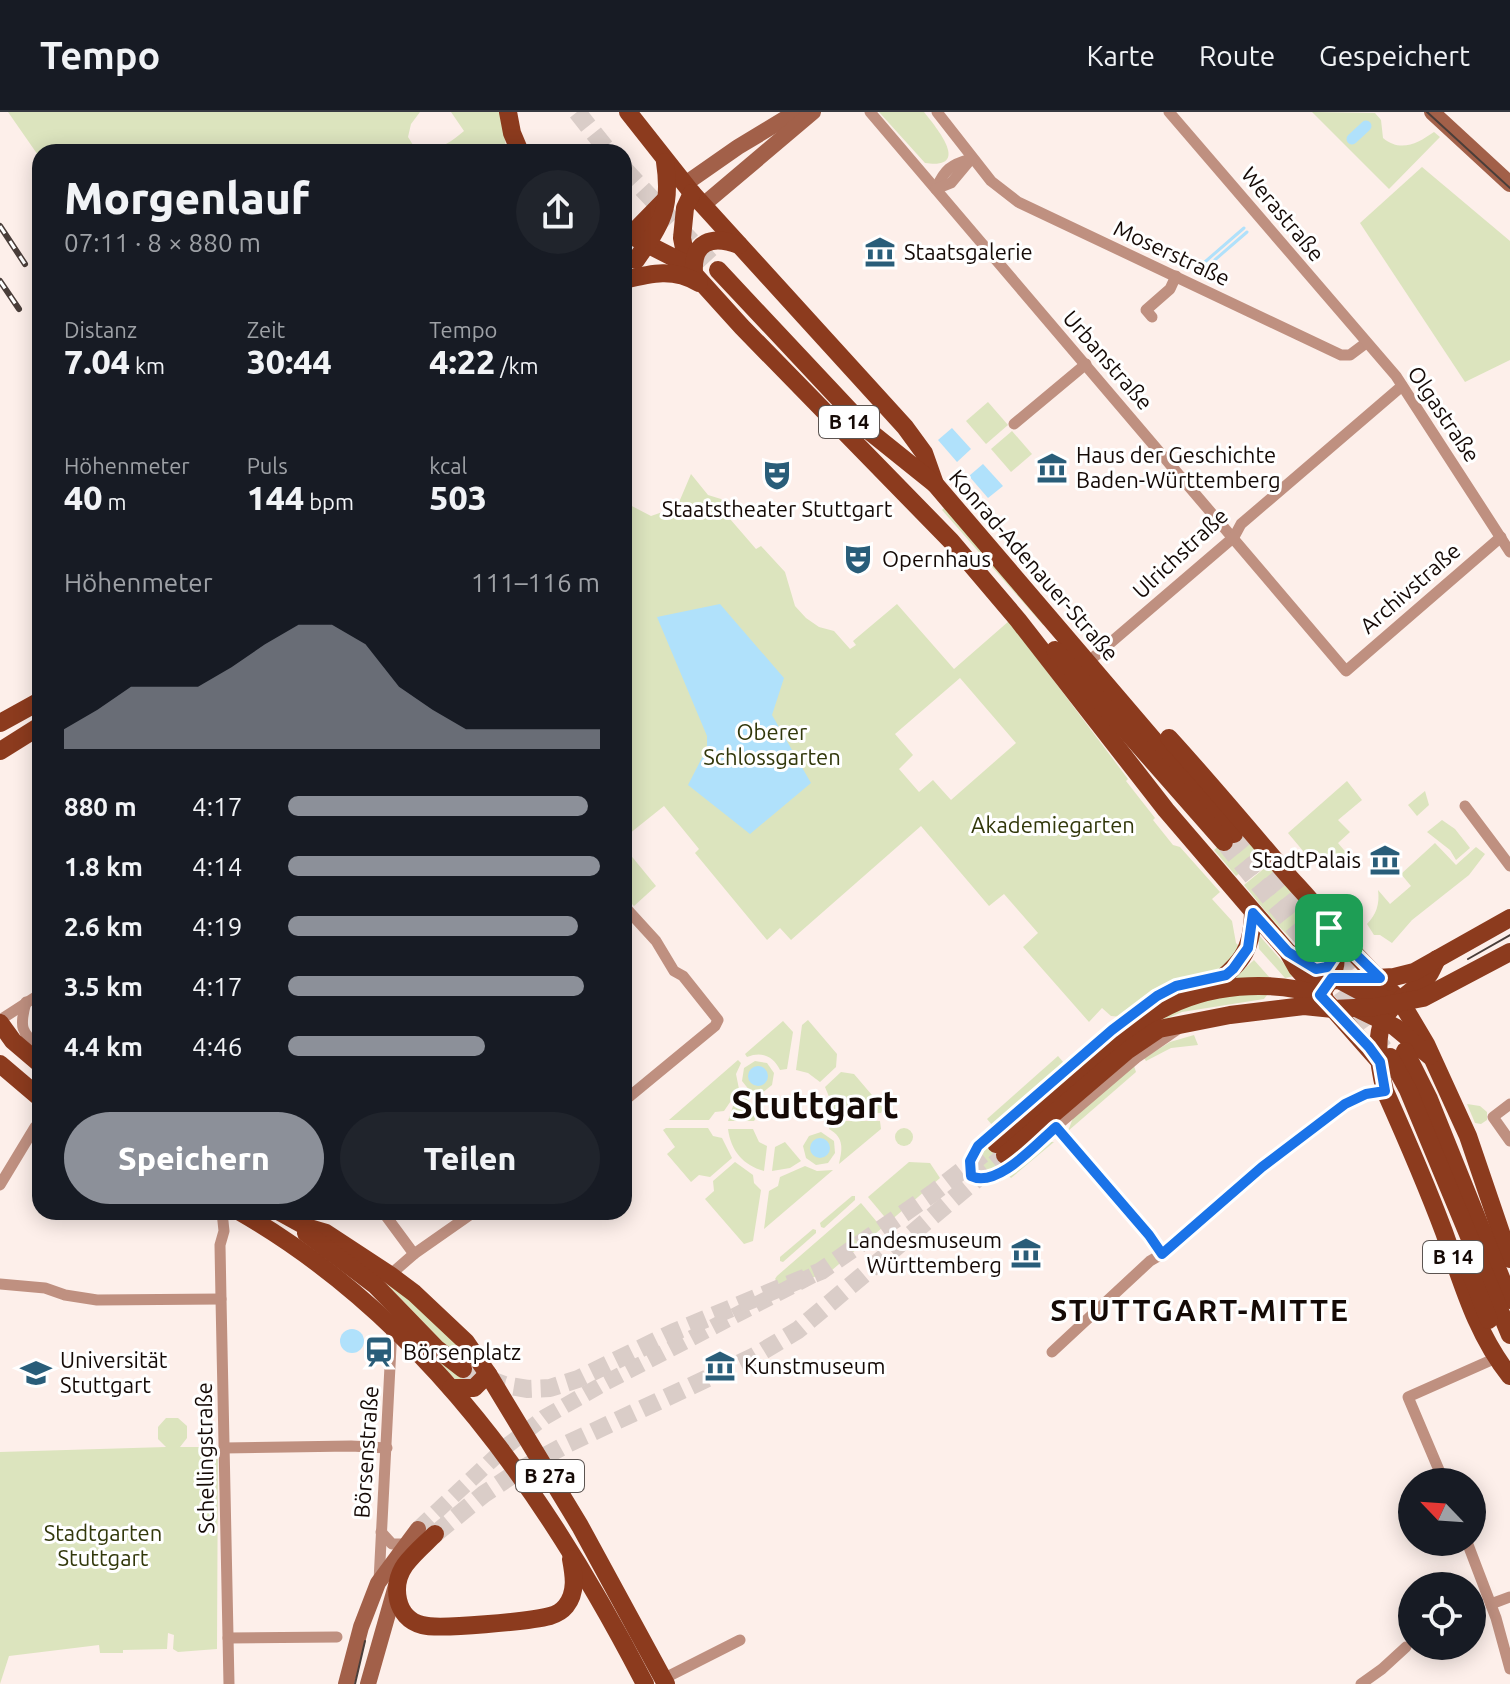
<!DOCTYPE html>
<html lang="de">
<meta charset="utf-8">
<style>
body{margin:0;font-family:Ubuntu,sans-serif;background:#20242c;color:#f1f3f6;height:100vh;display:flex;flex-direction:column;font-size:30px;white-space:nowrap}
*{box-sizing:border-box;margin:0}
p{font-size:26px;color:#9ea1a6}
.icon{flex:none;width:44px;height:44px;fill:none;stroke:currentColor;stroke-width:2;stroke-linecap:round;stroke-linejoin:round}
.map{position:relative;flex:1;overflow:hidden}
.drawer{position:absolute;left:32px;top:32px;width:600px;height:1076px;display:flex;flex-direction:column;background:#171b24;border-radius:24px;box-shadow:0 4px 20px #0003}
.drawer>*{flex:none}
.needle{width:52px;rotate:295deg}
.controls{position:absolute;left:1398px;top:1356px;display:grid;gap:16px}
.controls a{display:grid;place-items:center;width:88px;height:88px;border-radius:50%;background:#171b24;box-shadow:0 4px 20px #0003;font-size:40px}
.pin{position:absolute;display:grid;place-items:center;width:68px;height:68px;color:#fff;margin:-34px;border-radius:16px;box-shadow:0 4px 12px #0006}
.round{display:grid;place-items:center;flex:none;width:84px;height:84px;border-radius:42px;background:#20242c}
.overview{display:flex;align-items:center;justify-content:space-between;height:136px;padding:0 32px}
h1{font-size:44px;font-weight:800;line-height:60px}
.figures{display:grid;grid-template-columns:repeat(3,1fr);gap:12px;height:136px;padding:8px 32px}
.figures div{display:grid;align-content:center}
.figures b{font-size:34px;font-weight:800}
.figures small{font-size:22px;font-weight:400}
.figures p{font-size:22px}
.chart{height:224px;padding:16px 32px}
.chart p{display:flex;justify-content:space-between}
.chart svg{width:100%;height:144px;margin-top:8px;fill:#8c9099;opacity:.7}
.action{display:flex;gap:16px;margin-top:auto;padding:16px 32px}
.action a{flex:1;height:92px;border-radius:48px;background:#8c9099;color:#fff;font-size:32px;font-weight:800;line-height:92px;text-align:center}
.action a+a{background:#20242c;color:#f1f3f6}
ul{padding:0 32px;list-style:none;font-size:26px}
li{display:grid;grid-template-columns:128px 96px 1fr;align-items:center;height:60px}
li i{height:20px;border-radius:10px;background:#8c9099}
header{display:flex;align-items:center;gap:48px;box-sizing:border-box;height:112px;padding:0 40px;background:#171b24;border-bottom:2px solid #363941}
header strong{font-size:38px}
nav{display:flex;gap:44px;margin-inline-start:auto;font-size:28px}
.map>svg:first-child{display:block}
.green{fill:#dce4be;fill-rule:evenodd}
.water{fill:#b0e1fb}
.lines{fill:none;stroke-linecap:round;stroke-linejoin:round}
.stream{stroke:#b0e1fb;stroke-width:3}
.canal{stroke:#b0e1fb;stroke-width:11}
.secondary-tunnel{stroke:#dacdc8;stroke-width:16;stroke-dasharray:16 8;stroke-linecap:butt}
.primary-tunnel{stroke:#dacdc8;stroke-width:18;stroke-dasharray:18 9;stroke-linecap:butt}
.street{stroke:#bf9080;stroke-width:11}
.secondary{stroke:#a26049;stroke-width:16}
.primary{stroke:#8c3b1e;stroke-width:18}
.tram{stroke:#4a3e3a;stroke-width:2}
.rail-casing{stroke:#4a3e3a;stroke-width:6}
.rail{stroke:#fff;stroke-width:3;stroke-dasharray:9;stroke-linecap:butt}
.route-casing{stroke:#fff;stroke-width:16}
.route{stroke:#1a73e8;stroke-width:10}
.labels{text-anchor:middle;stroke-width:6;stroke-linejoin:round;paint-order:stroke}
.shield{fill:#fff;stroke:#5b5451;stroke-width:2}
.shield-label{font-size:20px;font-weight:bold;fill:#150a06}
.street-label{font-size:22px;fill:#150a06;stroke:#fff}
.poi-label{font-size:22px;fill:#150a06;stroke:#fff;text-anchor:start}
.park-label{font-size:22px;fill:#32380b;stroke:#fff}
.district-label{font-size:30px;font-weight:bold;letter-spacing:2px;fill:#150a06;stroke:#fff}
.town-label{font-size:38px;font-weight:bold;fill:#150a06;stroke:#fff}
</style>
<header>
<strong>Tempo</strong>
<nav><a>Karte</a><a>Route</a><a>Gespeichert</a></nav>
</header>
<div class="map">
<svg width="1510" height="1572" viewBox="0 0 1510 1572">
<rect width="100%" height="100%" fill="#fdefea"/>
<!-- green -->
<g class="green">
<path d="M8 0H420L411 12 408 25 415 36C433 43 450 31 464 19L451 0H503L506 40H40V46Z"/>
<path d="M879 0H924C935 14 973 58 925 51Z"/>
<path d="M1312 0 1375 1 1381 8 1383 26C1401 41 1418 31 1434 20L1440 25 1389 77Z"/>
<polygon points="1422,55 1510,129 1510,248 1465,270 1360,111"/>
<polygon points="988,290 1008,313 986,332 966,309"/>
<polygon points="1012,319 1032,342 1011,360 991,337"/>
<path d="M691 362 708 383 721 387 729 395 724 400 756 437 761 434 785 460 795 494 806 506 819 515 834 519 850 537 856 533 853 529 897 492 954 557 1009 509 1128 667 1126 669 1155 706 1153 708 1173 733 1180 735 1220 780 1212 787 1232 809 1236 831 1241 836 1228 853 1122 905 1111 904 1102 896 1089 910 1023 835 1038 821 1004 782 989 794 921 714 791 828 780 816 767 828 695 741 699 737 664 694 624 726V385L626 391 651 404 677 395ZM960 566 1016 631 951 688 933 668 919 680 899 657 913 643 895 622Z"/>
<polygon points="945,395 1044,512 1043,513 942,398"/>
<polygon points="1347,669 1362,688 1338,708 1350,720 1338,731 1355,751 1334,741 1324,744 1314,752 1288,721"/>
<polygon points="1425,679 1429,693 1417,704 1408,693"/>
<polygon points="1442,708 1455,717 1470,736 1456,748 1450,738 1427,720"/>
<polygon points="1241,716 1264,741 1236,764 1214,738"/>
<path d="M1435 731 1456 753 1476 735 1485 742 1469 763 1412 808 1392 831 1380 823H1374L1367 812C1376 803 1380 792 1378 778L1390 792 1411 774 1401 762Z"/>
<polygon points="624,735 656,774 634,794 624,784"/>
<path d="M1272 750 1321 808 1330 846 1325 850C1290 833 1269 803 1244 773Z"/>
<polygon points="1258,822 1295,864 1285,866 1259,837"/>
<polygon points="1254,848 1270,866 1230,870"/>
<polygon points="1262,878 1267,883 1264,887 1182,900 1154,912 1190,891"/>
<polygon points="808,908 837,942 836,955 820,970 808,961 796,958 802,913"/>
<path d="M783 909 793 920 787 957 780 958C773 944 762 939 747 945L745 942Z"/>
<polygon points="1194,923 1198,933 1171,936 1146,949 1144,946 1170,930"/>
<polygon points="1058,944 1064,951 993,1014 987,1007"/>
<polygon points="738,948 741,951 736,962 739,977 724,999 715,1000 709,1008 669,1008"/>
<polygon points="755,949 767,951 774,961 772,973 762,981 750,979 742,969 744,956"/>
<polygon points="1134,954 1136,960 1068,1019 1073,1006"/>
<polygon points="841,960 854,962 883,996 881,1001 832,1002 830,987 825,975"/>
<polygon points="743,982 759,1001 754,1009 728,1009 733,994"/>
<polygon points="1467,992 1480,994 1487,1000 1487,1008 1481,1012 1475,1011"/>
<path d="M831 1009H880L881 1017 839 1052C842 1038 845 1026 829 1017Z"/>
<circle cx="904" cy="1025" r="9"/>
<polygon points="666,1016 708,1016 713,1024 722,1026 732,1046 710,1065 699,1063 691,1070 667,1042 675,1035 663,1018"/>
<path d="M728 1017H753L759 1030 767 1034 764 1059C743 1053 731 1039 728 1017Z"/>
<polygon points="821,1020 834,1029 835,1041 828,1051 816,1053 806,1046 803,1034 809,1024"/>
<polygon points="993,1029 1009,1048 996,1059 985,1063 977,1058 974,1051 980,1041"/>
<polygon points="785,1030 801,1049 790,1056 772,1059 775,1035"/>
<polygon points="1047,1030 1054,1030 1011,1066 1007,1062"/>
<polygon points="735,1050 753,1063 754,1071 761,1078 753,1129 744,1132 705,1087 714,1079 713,1069"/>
<polygon points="909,1050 930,1051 940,1066 889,1110 868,1085"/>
<polygon points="805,1054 817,1059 833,1058 764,1117 769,1079 778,1074 780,1065"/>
<polygon points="852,1084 855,1084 855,1088 824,1116 821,1115 820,1111"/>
<polygon points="861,1091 882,1116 832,1158 804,1169 789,1183 775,1167 777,1164"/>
<polygon points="813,1117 816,1118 816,1121 783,1150 780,1149 780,1145"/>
<path d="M387 1168C412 1189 473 1235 478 1266L462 1270 455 1267 420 1230 466 1255 387 1172Z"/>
<polygon points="166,1306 178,1306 187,1314 187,1326 180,1335 218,1335 217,1537 178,1540 173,1537 174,1523 168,1521 167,1537 123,1538 123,1541 100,1541 99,1533 9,1544 0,1572 0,1340 166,1335 158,1327 158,1315"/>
</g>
<!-- water -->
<g class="water">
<polygon points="952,316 971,337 957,350 938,328"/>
<polygon points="983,352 1003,374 988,386 969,364"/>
<polygon points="720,492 784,566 772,603 811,671 750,722 688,673 707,636 707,624 657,505"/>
<circle cx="758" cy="964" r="10"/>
<circle cx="820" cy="1036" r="10"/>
<circle cx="352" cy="1229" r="12"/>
</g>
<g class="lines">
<!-- stream -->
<g class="stream">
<polyline points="1199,155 1244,116"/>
<polyline points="1202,159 1247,120"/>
</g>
<!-- canal -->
<polyline class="canal" points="1352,27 1366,14"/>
<!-- secondary-tunnel -->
<polyline class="secondary-tunnel" points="418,1417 508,1333 545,1305 603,1272 821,1159"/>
<!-- primary-tunnel -->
<g class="primary-tunnel">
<polyline points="577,0 609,40"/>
<polyline points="624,57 718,158"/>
<polyline points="1234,722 1362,878"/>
<polyline points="1224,730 1314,840 1384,937"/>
<polyline points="463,1257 504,1273 528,1277 550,1276 578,1267 674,1220 821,1159 933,1081 996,1032"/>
<polyline points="435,1422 484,1382 520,1358 567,1332 753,1245 798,1218 1005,1043"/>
</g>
<!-- street -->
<g class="street">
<polyline points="870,0 1346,559 1501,425"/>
<polyline points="937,0 991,69 1018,90 1341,243 1350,243 1366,231"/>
<polyline points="1169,0 1396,264 1510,440"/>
<path d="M936 77C944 58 951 52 971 47"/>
<polyline points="936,77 951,71 971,47"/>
<polyline points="1152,205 1146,198 1170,177 1176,164"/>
<polyline points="1014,312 1086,252"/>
<polyline points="1095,544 1234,425 1241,412 1402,274"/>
<polyline points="1465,694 1510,754"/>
<polyline points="624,794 656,829 674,859 683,864 718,908 715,914 624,989"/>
<path d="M26 890C19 915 21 920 40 937"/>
<polyline points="0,908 40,882"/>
<polyline points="1178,917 1136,946 998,1064 979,1068 971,1064 970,1049 978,1034 1112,918 1157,884 1176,874 1221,863"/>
<polyline points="1510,992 1493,1005 1510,1029"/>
<polyline points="1056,1015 1149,1123 1162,1142"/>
<polyline points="0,1073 35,1015 40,1011"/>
<polyline points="222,1100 224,1119 220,1133 221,1187 229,1572"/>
<polyline points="383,1100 414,1142"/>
<polyline points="390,1163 414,1142 474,1100"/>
<polyline points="0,1172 45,1176 65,1183 97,1188 221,1187"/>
<polyline points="1052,1240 1150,1149 1162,1142 1262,1055 1345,992 1366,982 1385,979"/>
<polyline points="224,1336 351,1334 387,1336"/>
<polyline points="1444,1370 1408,1285 1496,1246"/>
<polyline points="381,1420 392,1432 405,1432"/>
<polyline points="1467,1430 1496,1506 1510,1557"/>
<polyline points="379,1469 392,1215"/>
<polyline points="1491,1492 1510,1485"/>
<polyline points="228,1526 337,1525"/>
<polyline points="663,1567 740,1528"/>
<polyline points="1361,1572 1382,1557 1406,1535"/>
</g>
<!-- secondary -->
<g class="secondary">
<polyline points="1432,0 1510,72"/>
<polyline points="685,72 738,35 796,0"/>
<polyline points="703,93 813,0"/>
<polyline points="346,1572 361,1515 378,1471 418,1417"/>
<polyline points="368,1572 397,1470"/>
</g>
<!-- primary -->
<g class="primary">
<polyline points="508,0 512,21 520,40"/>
<polyline points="628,0 692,81 905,315 924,341 935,372"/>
<polyline points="692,81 685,96 682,126 686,146 694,162 742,215 951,429 1018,508 1166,698 1288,840 1297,856 1380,950"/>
<polyline points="639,128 690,154"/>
<polyline points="624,130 664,89"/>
<path d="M636 148C662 111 672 96 665 50"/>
<polyline points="718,158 869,319 935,372 1234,722"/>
<path d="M694 161C692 129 712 123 739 133"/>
<path d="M624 168C652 161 674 156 699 171"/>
<polyline points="1055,538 1224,730"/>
<polyline points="0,611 40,589"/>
<path d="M1169 626C1209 670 1247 715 1285 760 1301 779 1325 800 1332 824 1341 850 1334 872 1312 888"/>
<polyline points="0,639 40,614"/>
<polyline points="1331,817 1401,890 1426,932 1468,1024 1510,1147"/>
<polyline points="1291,842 1360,879 1390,888"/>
<path d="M1437 847C1434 852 1432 859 1428 864 1415 879 1391 890 1383 909 1374 929 1380 959 1385 979 1406 1026 1426 1072 1444 1120 1462 1170 1476 1222 1510 1264"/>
<polyline points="1323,869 1394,865 1414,860 1510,806"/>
<path d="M1206 879C1238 853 1252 844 1253 801"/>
<polyline points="1356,896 1395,915 1430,944"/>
<polyline points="0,911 13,929 40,952"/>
<polyline points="1405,939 1429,987 1510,1188"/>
<polyline points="1390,945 1408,978 1510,1223"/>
<polyline points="0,952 40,986"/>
<path d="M996 1032C1026 1007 1055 982 1085 957 1108 937 1131 915 1157 900 1207 871 1270 867 1324 884"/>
<polyline points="1005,1043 1128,938 1159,917 1230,903 1304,894 1333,897 1375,895 1423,886 1510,840"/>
<path d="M240 1100C426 1207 549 1386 645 1572"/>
<polyline points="280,1100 309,1116 326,1121 390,1163 414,1181 466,1230 488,1262 580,1414 666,1572"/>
<polyline points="306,1121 375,1173 436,1236 463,1257"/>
<polyline points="1466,1150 1489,1208"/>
<polyline points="451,1276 474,1276 488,1262"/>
<path d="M435 1422C425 1432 414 1441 405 1453 391 1473 395 1506 422 1513 439 1518 531 1509 550 1504 557 1502 562 1499 566 1494 577 1480 574 1463 571 1447"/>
</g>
<!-- tram -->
<g class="tram">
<polyline points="1427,0 1510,76"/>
<polyline points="1468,847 1510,823"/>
<polyline points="355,1572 365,1529"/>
</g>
<!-- rail casing -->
<g class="rail-casing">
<g id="rail">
<polyline points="0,114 25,152"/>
<polyline points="0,169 19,197"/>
</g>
</g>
<!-- rail -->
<use href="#rail" class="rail"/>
</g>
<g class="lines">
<!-- route casing -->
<g class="route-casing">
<path id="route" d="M1253 801 1288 840 1316 857 1327 855 1335 843 1329 816 1380 866H1332L1320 883 1369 935 1380 950 1385 979 1366 982 1345 992 1262 1055 1162 1142 1149 1123 1056 1015C1037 1031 997 1077 971 1064L970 1049 978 1034 1112 918 1157 884 1176 874 1226 863 1233 857 1248 836Z"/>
</g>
<!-- route -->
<use href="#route" class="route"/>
</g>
<!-- icons -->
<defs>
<g id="museum-bare" transform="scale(2.4)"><path d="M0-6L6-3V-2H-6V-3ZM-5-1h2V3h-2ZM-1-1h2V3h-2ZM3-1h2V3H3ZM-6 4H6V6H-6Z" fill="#295d79" stroke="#fff" stroke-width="2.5" paint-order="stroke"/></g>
<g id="theatre-bare" transform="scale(2.4)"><path d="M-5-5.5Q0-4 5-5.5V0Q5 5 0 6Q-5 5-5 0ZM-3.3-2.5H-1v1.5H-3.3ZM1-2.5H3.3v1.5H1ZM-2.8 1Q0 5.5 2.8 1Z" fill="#295d79" stroke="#fff" stroke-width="2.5" paint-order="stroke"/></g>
<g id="station-bare" transform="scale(2.4)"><path d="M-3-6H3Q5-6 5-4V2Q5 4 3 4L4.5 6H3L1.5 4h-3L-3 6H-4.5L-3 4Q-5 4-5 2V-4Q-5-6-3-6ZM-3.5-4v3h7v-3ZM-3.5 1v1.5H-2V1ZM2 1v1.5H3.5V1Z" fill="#295d79" stroke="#fff" stroke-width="2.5" paint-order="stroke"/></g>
<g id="university-bare" transform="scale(2.4)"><path d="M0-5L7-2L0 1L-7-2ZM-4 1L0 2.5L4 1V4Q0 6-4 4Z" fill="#295d79" stroke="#fff" stroke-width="2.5" paint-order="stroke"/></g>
</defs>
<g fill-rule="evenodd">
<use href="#museum-bare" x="880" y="140"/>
<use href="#museum-bare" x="1052" y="356"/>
<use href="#theatre-bare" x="777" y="363"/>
<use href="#theatre-bare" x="858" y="447"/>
<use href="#museum-bare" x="1385" y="748"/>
<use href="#museum-bare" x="1026" y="1141"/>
<use href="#station-bare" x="379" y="1240"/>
<use href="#museum-bare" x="720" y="1254"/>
<use href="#university-bare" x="36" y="1261"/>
</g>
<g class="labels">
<!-- shield labels -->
<g class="shield">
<rect x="819" y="294" width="60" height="32" rx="6"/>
<rect x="1423" y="1129" width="60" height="32" rx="6"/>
<rect x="516" y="1348" width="68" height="32" rx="6"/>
</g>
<g class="shield-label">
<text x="849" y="317">B 14</text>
<text x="1453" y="1152">B 14</text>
<text x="550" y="1371">B 27a</text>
</g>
<!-- street labels -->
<g class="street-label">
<text transform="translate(1283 102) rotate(50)" y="8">Werastraße</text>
<text transform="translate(1172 141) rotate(25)" y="8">Moserstraße</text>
<text transform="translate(1108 248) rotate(49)" y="8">Urbanstraße</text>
<text transform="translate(1444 302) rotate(56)" y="8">Olgastraße</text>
<text transform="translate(1180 441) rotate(-43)" y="8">Ulrichstraße</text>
<text transform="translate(1034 453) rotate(49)" y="8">Konrad-Adenauer-Straße</text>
<text transform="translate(1410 476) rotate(-41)" y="8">Archivstraße</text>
<text transform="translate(366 1340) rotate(-86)" y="8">Börsenstraße</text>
<text transform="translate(205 1346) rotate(-91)" y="8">Schellingstraße</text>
</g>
<!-- poi labels -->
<g class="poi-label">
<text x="904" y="148">Staatsgalerie</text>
<text x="1076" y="351">Haus der Geschichte<tspan x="1076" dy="25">Baden-Württemberg</tspan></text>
<text x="777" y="405" text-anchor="middle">Staatstheater Stuttgart</text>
<text x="882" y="455">Opernhaus</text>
<text x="1361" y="756" text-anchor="end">StadtPalais</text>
<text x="1002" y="1136" text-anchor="end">Landesmuseum<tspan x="1002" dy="25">Württemberg</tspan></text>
<text x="403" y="1248">Börsenplatz</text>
<text x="60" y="1256">Universität<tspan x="60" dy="25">Stuttgart</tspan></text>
<text x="744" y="1262">Kunstmuseum</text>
</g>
<!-- park labels -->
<g class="park-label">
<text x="772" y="628">Oberer<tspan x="772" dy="25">Schlossgarten</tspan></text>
<text x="1053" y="721">Akademiegarten</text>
<text x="103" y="1429">Stadtgarten<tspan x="103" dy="25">Stuttgart</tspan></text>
</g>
<!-- district labels -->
<g class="district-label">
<text x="1200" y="1209">STUTTGART-MITTE</text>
</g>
<!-- town labels -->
<g class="town-label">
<text x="815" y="1006">Stuttgart</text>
</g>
</g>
</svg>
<div class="controls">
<a><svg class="needle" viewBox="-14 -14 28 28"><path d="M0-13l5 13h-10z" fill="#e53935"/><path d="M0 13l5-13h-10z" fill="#9ea1a6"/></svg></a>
<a><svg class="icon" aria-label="locate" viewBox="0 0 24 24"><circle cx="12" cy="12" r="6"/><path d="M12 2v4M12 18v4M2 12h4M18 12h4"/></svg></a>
</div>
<div class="pin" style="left:1329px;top:816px;background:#1e9e55"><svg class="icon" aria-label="arrive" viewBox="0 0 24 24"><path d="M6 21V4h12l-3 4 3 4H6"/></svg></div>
<section class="drawer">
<div class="overview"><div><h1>Morgenlauf</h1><p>07:11 · 8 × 880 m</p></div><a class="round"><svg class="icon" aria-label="share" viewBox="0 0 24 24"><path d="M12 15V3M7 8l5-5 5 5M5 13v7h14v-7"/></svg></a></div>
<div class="figures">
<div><p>Distanz</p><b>7.04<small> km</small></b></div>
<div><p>Zeit</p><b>30:44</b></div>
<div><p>Tempo</p><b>4:22<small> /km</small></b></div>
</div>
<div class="figures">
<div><p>Höhenmeter</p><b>40<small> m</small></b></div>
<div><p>Puls</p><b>144<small> bpm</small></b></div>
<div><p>kcal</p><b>503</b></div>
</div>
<div class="chart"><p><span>Höhenmeter</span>111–116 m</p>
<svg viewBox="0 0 160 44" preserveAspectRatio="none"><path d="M0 44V38L10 32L20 25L30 25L40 25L50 19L60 12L70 6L80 6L90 12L100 25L110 32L120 38L130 38L140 38L150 38L160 38V44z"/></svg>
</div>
<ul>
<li><b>880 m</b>4:17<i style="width:96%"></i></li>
<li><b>1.8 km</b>4:14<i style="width:100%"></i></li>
<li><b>2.6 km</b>4:19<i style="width:93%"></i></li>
<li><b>3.5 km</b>4:17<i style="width:95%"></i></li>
<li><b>4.4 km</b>4:46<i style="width:63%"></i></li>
</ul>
<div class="action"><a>Speichern</a><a>Teilen</a></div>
</section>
</div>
